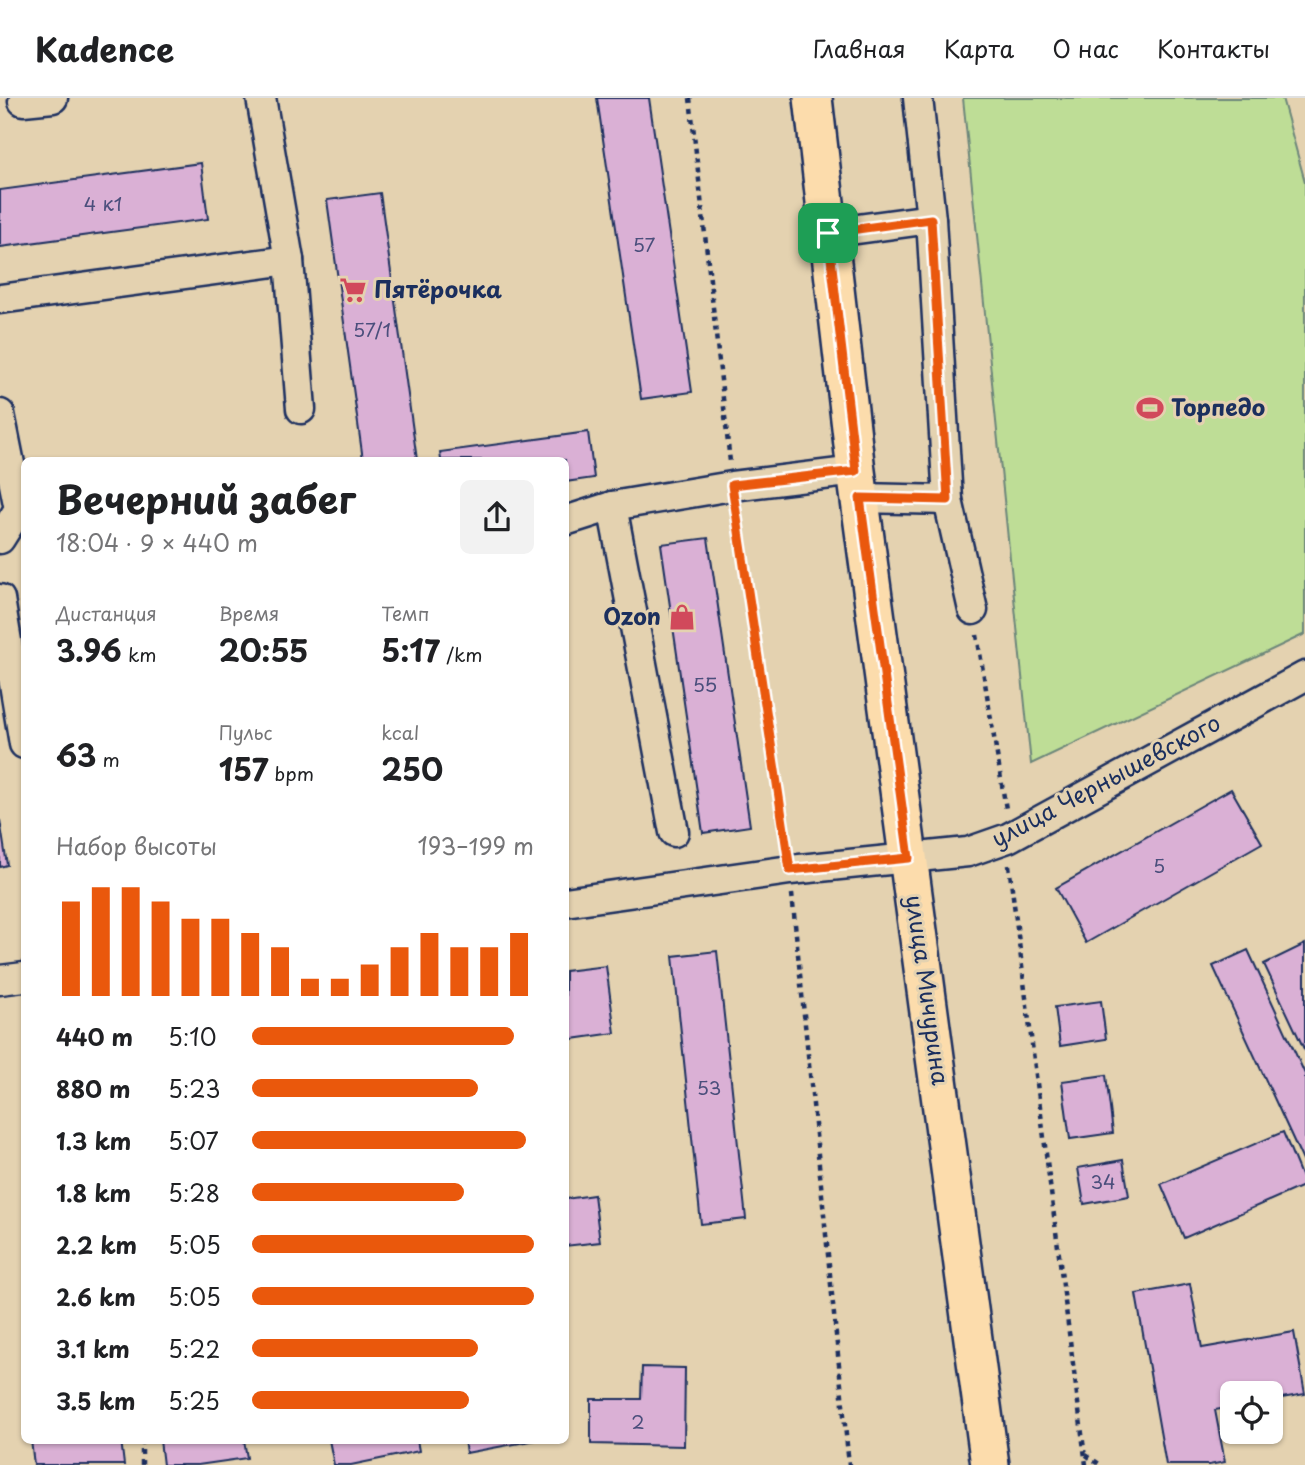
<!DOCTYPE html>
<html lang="ru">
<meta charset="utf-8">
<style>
body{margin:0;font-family:"Playpen Sans",sans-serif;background:#f2f2f2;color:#202124;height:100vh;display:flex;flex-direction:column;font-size:26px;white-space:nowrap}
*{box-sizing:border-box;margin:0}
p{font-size:23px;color:#757577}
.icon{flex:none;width:38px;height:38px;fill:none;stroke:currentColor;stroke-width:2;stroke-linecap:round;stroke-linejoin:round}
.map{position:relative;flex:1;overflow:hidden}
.sheet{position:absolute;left:21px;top:359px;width:548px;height:987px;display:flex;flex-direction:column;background:#fff;border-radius:10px;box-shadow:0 2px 5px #0004}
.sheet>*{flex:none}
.fabs{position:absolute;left:1220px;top:1283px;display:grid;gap:14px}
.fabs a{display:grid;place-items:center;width:63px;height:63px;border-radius:10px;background:#fff;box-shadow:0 2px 5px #0004;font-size:35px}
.pin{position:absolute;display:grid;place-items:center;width:60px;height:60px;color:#fff;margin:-30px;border-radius:14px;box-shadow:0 4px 10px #0006}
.round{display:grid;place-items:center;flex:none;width:74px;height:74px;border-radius:10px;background:#f2f2f2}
.headline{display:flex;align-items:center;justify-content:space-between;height:119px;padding:0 35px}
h1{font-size:38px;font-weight:700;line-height:52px}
.metrics{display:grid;grid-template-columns:repeat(3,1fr);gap:10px;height:119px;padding:7px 35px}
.metrics div{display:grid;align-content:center}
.metrics b{font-size:30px;font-weight:700}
.metrics small{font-size:19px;font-weight:400}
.metrics p{font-size:19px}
.chart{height:196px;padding:14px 35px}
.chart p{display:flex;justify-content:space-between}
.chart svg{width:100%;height:126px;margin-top:7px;stroke:#ea580c;stroke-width:6}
ul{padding:0 35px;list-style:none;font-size:23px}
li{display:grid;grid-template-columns:112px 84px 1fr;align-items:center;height:52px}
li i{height:18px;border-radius:9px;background:#ea580c}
header{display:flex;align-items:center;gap:42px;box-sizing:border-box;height:98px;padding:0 35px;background:#fff;border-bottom:2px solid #e0e0e0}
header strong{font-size:33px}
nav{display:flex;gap:38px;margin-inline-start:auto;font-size:24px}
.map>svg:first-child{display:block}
.green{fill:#bedd96;stroke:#6c867a;stroke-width:2}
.building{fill:#dab0d5;stroke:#1b2f5e;stroke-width:2}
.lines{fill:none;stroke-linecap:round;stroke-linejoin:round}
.minor-casing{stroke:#1b2f5e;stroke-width:33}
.major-casing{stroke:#1b2f5e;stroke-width:42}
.path{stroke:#1b2f5e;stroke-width:4.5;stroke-dasharray:5 5;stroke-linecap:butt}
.minor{stroke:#e4d2b0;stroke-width:28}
.major{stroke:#fcdcac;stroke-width:37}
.route-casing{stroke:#fff;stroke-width:14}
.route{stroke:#ea580c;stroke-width:9}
.labels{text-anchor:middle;stroke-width:6;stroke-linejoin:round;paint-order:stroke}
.number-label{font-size:19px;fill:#4b4f7c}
.poi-label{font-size:23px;font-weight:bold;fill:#1b2f5e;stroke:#e4d2b0;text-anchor:start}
.street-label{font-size:23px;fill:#1b2f5e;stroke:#e4d2b0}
</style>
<header>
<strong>Kadence</strong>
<nav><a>Главная</a><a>Карта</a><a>О нас</a><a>Контакты</a></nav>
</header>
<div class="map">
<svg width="1305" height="1367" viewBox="0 0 1305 1367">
<rect width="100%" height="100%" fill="#e4d2b0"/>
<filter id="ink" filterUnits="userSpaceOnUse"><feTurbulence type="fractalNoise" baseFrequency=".0143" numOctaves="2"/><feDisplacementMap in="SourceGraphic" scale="14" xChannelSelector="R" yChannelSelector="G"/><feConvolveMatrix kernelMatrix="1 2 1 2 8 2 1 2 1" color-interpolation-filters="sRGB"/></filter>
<g filter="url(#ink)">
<!-- green -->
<polygon class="green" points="963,0 1282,0 1305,84 1305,536 1031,666"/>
<!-- building -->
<g class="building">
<polygon points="597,0 649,0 692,294 641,301"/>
<polygon points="201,65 208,121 0,149 0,92"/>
<polygon points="380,95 417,362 363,362 327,102"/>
<polygon points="588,334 594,380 565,384 565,362 441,362 440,354"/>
<polygon points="708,440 750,728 703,735 661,446"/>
<polygon points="1231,691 1262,745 1086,845 1056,790"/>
<polygon points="0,722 7,767 0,769"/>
<polygon points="1305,846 1305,953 1264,866"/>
<polygon points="1248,852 1305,976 1305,1067 1213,868"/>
<polygon points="717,853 746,1121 701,1126 673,858"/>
<polygon points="606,868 615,935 565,942 565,873"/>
<polygon points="1101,903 1106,941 1060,948 1055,909"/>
<polygon points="1106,977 1113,1035 1070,1041 1062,983"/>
<polygon points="1283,1034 1305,1087 1184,1140 1161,1086"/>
<polygon points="1123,1062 1129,1098 1084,1106 1078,1070"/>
<polygon points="594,1097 600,1144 565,1148 565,1101"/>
<polygon points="1190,1186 1202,1250 1294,1234 1305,1296 1270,1302 1270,1295 1232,1295 1232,1309 1215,1312 1225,1364 1209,1367 1166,1367 1136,1196"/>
<polygon points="642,1269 685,1270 684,1348 591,1346 591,1301 641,1301"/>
<polygon points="31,1342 121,1342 124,1367 34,1367"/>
<polygon points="160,1342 244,1342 247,1360 198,1367 163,1367"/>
<polygon points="329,1342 417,1342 419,1353 351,1367 334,1367"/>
<polygon points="464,1342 536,1342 466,1355"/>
</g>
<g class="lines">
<!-- minor casing -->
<g class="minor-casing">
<g id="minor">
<polyline points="261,0 289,162 301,311"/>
<polyline points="918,0 931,121 948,402 973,512"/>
<polyline points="23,3 53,0"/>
<polyline points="828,135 931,121"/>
<polyline points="0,201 289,162"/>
<polyline points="0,316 19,411 0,441"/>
<polyline points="860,400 948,402"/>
<polyline points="612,408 674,734"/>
<polyline points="565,423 612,408 732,388 856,373"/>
<polyline points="0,501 24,646"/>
<polyline points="565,804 790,772 968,754 1008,740 1305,578"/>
<polyline points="0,882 24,879"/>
</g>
</g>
<!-- major casing -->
<g class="major-casing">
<polyline id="major" points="813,0 856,373 990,1367"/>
</g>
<!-- path -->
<g class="path">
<polyline points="690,0 730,364"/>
<polyline points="736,411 787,749"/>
<polyline points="977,537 1006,711"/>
<polyline points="1009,767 1086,1367"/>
<polyline points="792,796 849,1367"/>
<polyline points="142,1342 142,1367"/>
<polyline points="1086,1357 1101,1367"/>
</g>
<!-- minor -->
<use href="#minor" class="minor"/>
<!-- major -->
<use href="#major" class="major"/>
</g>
</g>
<g class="lines" filter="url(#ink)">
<!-- route casing -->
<g class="route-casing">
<polygon id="route" points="931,121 948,402 860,400 909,760 790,772 732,387 856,373 828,135"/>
</g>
<!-- route -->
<use href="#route" class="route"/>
</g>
<!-- icons -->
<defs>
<g id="supermarket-bare" transform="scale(2.1)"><path d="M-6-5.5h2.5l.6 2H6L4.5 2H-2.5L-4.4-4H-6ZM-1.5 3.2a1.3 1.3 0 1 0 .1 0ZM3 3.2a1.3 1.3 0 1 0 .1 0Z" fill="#d1495b" stroke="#e4d2b0" stroke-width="2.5" paint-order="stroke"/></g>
<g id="stadium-bare" transform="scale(2.1)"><path d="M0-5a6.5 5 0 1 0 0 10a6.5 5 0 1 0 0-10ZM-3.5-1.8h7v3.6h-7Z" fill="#d1495b" stroke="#e4d2b0" stroke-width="2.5" paint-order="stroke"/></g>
<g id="shop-bare" transform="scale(2.1)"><path d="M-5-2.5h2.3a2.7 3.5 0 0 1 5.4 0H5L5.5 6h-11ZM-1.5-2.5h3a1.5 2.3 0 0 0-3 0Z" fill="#d1495b" stroke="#e4d2b0" stroke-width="2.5" paint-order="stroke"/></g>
</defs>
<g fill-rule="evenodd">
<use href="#supermarket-bare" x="353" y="192"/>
<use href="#stadium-bare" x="1150" y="310"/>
<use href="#shop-bare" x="682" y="519"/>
</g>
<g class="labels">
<!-- number labels -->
<g class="number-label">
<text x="103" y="113">4 к1</text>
<text x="644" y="154">57</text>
<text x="372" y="239">57/1</text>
<text x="705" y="594">55</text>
<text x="1159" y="775">5</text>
<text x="709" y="997">53</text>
<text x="1103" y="1091">34</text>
<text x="638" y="1331">2</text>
</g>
<!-- poi labels -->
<g class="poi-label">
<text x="374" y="200">Пятёрочка</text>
<text x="1171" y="318">Торпедо</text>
<text x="661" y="527" text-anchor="end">Ozon</text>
</g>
<!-- street labels -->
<g class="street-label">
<text transform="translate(1106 683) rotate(-28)" y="8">улица Чернышевского</text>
<text transform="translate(927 892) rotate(82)" y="8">улица Мичурина</text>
</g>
</g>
</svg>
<div class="fabs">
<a><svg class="icon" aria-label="locate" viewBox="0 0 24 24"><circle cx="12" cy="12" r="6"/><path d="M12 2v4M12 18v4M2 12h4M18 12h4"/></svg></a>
</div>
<div class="pin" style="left:828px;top:135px;background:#1e9e55"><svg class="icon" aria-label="arrive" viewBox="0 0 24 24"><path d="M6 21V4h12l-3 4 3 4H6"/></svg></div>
<section class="sheet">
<div class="headline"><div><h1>Вечерний забег</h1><p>18:04 · 9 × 440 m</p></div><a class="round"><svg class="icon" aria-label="share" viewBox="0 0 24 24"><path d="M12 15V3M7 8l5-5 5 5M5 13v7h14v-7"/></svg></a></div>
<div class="metrics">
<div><p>Дистанция</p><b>3.96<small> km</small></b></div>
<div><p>Время</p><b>20:55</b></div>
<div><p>Темп</p><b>5:17<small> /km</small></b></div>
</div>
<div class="metrics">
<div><b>63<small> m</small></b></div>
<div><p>Пульс</p><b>157<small> bpm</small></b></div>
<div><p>kcal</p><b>250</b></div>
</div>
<div class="chart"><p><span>Набор высоты</span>193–199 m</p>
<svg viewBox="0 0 160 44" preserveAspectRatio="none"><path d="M5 44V11M15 44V6M25 44V6M35 44V11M45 44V17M55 44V17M65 44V22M75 44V27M85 44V38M95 44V38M105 44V33M115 44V27M125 44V22M135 44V27M145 44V27M155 44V22"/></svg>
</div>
<ul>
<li><b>440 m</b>5:10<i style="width:93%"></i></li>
<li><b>880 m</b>5:23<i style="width:80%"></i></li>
<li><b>1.3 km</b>5:07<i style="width:97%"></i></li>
<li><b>1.8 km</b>5:28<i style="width:75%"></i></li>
<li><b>2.2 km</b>5:05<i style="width:100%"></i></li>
<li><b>2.6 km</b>5:05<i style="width:100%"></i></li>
<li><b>3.1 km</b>5:22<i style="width:80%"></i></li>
<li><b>3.5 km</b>5:25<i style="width:77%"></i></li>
</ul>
</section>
</div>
